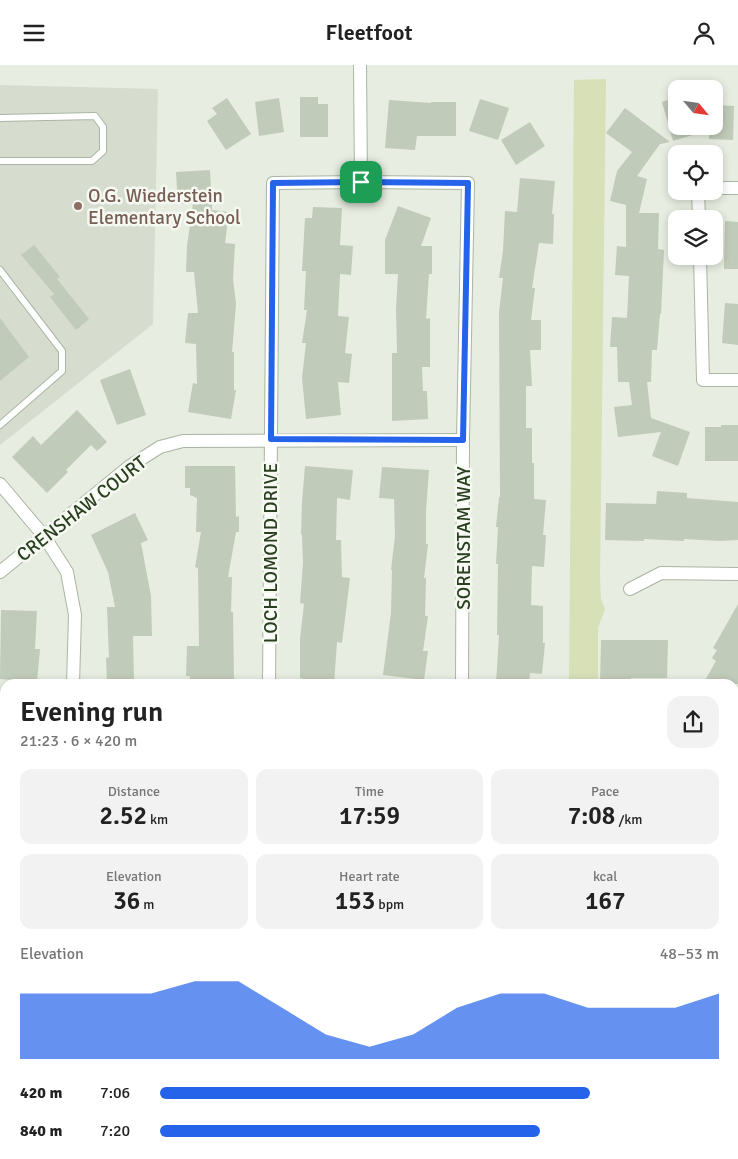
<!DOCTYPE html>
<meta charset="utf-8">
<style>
body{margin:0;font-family:Signika,sans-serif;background:#f2f2f2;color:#222;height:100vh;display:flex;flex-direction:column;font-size:19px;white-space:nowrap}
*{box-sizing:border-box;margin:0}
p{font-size:16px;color:#767676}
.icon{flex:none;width:28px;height:28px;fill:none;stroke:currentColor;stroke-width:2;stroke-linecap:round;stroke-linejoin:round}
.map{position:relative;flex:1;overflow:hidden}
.details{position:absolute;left:0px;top:614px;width:739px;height:481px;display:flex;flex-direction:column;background:#fff;border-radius:15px 15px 0 0;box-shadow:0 2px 8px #0003}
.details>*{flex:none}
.needle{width:32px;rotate:119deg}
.buttons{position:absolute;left:668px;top:15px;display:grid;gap:10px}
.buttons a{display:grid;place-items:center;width:55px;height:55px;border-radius:10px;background:#fff;box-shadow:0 2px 8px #0003;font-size:25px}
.pin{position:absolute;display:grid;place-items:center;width:42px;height:42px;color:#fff;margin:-21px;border-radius:10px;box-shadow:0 2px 8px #0006}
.round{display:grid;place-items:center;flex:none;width:52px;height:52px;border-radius:15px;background:#f2f2f2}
.overview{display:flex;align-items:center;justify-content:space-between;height:85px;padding:0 20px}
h1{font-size:28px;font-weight:600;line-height:38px}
.metrics{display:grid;grid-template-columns:repeat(3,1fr);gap:8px;height:85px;padding:5px 20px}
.metrics div{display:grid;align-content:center;border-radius:12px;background:#f2f2f2;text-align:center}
.metrics b{font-size:25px;font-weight:600}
.metrics small{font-size:14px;font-weight:400}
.metrics p{font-size:14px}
.chart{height:140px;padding:10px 20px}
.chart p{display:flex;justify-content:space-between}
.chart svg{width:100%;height:90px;margin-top:5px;fill:#2563eb;opacity:.7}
ul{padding:0 20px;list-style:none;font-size:16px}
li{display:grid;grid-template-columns:80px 60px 1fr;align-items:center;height:38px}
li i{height:12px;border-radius:6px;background:#2563eb}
header{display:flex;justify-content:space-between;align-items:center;height:65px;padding:0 20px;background:#fff;font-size:22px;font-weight:600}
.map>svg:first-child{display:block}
.built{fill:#d6ddcf}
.green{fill:#d7e0b7}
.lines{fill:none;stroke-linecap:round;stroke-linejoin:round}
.stream{stroke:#83d88d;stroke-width:4.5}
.building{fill:#c1cbb9}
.lane-casing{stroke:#aab5a3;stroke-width:8}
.street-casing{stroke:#aab5a3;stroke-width:14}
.path{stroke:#91b47e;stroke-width:2.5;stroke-dasharray:2.5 4;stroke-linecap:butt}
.lane{stroke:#fff;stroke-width:6}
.street{stroke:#fff;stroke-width:12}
.route-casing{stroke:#fff;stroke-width:10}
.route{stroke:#2563eb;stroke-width:6}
.education-dot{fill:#8d6e63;stroke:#f6f9f2;stroke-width:2}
.labels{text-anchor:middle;stroke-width:5;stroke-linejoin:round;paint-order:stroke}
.education-label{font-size:19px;fill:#785e54;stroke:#f6f9f2;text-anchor:start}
.street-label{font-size:19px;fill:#293f1f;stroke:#f6f9f2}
</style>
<header><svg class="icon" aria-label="menu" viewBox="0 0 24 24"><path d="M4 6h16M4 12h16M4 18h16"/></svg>Fleetfoot<svg class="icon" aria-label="person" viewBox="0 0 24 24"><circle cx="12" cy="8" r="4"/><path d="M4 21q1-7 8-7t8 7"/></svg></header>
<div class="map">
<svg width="738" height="1094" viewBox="0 0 738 1094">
<rect width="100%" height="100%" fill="#e7ede1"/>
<!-- built -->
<polygon class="built" points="0,20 158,24 153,259 0,380"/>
<!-- green -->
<g class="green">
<polygon points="606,14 600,513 601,534 605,544 598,563 598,619 569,619 574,15"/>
<polygon points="734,901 738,901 738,962 734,963"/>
<polygon points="561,1090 626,1090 625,1094 561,1094"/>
</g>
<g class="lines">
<!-- stream -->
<polyline class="stream" points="607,1094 607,1090"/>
</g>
<!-- building -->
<g class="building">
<polygon points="300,32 318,32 318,39 328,39 328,72 300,72"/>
<polygon points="676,32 676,61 714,61 714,40 734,41 733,75 709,74 709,65 673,76 662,37"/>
<polygon points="227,33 251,69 226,85 207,56 217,49 212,43"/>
<polygon points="279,33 284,67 259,71 255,37"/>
<polygon points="480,34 509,43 498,75 469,66"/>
<polygon points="389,35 431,38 431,37 456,37 456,71 417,71 415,85 385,83"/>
<polygon points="625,43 670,77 660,79 637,111 647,114 639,148 659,148 658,184 664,185 661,249 660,249 657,285 652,285 651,317 647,317 651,353 690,367 678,401 652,391 661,367 618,372 614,342 632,340 629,317 618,317 617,282 610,282 612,252 627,253 629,211 615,210 617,181 626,182 626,140 610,136 617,106 632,87 606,68"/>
<polygon points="530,57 545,81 516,100 501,75"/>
<polygon points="210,105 212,145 229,147 225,178 235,179 233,214 236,239 232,287 234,287 234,325 236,325 231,354 188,347 193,318 197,319 196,279 185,278 188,248 198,248 194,207 186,207 187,181 193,138 178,139 176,107"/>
<polygon points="520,113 555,116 552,149 554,149 553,179 539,178 532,223 535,223 531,255 541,255 541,285 530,285 532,321 526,321 526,363 532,363 532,398 534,398 534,434 546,435 543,470 546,470 544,502 532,501 531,540 543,541 543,578 545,578 542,609 530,608 529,619 496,619 499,570 497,570 498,499 496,499 498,462 496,462 499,432 500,432 499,247 503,213 499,213 503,186 505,146 517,147"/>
<polygon points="398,141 431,153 421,181 432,181 432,209 429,209 426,254 430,253 430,302 422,302 423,326 427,326 428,354 392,356 392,288 397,288 396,244 398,209 385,209 385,175"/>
<polygon points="313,142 342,143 340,180 353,181 351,210 340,209 338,251 349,252 345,288 352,289 349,318 338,317 341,350 306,354 302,313 306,278 302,278 307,245 304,245 306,206 302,206 305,153 312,153"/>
<polygon points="725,156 738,157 738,204 724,204"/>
<polygon points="34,180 60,212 57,214 89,254 76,265 50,232 54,229 21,190"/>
<polygon points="725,238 738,239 738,280 722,278"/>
<polygon points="0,253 29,292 0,316"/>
<polygon points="130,304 146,350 117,360 100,315"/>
<polygon points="77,345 107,377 97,386 91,380 66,405 68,407 47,428 12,392 33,371 41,380"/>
<polygon points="721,360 738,360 738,396 705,396 705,362 721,362"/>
<polygon points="185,401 235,401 236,452 239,451 239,467 236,467 228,512 232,512 231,547 233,547 234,619 189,619 190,611 186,611 187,581 199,581 198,503 195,502 201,467 196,467 197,433 190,430 190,423 185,423"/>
<polygon points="305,401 353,405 350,435 337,433 336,475 341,475 342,512 350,513 342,578 337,577 334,619 301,619 302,613 300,613 300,574 304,539 300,538 303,498 302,470 301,469 302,437"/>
<polygon points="382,402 429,405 426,446 426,479 428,479 424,513 426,513 425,551 428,551 423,586 428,586 424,615 383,610 391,548 392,505 391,505 395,471 394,434 379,433"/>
<polygon points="657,426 687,428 687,433 738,437 738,475 720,476 684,474 684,476 644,474 644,476 605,475 606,438 656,439"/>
<polygon points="135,448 148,475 141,478 151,531 152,571 133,571 134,617 107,618 106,593 109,592 107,542 115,542 108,507 91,470"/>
<polygon points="738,539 738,619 703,619 716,596 712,593 717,585 713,583"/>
<polygon points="1,545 37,546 35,584 40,584 37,617 0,614"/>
<polygon points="601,575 668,575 667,613 631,613 631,619 600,619"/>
</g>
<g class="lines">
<!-- lane casing -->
<g class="lane-casing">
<g id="lane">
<polyline points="0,53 95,51 103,62 103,86 92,96 0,96"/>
<polyline points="0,205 62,286 62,306 0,360"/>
</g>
</g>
<!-- street casing -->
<g class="street-casing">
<g id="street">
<polyline points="360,0 361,117"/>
<polyline points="714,123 738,123"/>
<polyline points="698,126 699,154"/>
<polyline points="700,191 703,315 738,315"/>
<polyline points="0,419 44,471 67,507 75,550 73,619"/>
<polyline points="0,507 130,401 160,382 183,376 463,375"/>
<polyline points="630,524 661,508 738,509"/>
<polyline points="269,619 273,118 361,117 468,118 463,375 462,619"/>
<polyline points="734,690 738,685"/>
<polyline points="0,771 5,771"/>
<polyline points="734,901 738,901"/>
<polyline points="214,1090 217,1094"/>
<polyline points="459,1090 461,1094"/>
<polyline points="100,1094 107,1090"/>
<polyline points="362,1094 368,1090"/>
</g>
</g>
<!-- path -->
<polyline class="path" points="590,1094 590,1090"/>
<!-- lane -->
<use href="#lane" class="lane"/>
<!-- street -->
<use href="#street" class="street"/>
</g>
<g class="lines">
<!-- route casing -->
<g class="route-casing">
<polygon id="route" points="361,117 468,118 463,375 271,374 273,118"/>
</g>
<!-- route -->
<use href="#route" class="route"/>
</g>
<!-- markers -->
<circle class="education-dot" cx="78" cy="141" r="5"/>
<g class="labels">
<!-- education labels -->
<g class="education-label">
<text x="88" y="137">O.G. Wiederstein<tspan x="88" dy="22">Elementary School</tspan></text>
</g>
<!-- street labels -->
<g class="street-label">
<text transform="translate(81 443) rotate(-38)" y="7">CRENSHAW COURT</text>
<text transform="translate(463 473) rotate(-90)" y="7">SORENSTAM WAY</text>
<text transform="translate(270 488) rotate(-90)" y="7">LOCH LOMOND DRIVE</text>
</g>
</g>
</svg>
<div class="buttons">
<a><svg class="needle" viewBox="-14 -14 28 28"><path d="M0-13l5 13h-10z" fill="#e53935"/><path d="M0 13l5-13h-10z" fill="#767676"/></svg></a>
<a><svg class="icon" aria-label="locate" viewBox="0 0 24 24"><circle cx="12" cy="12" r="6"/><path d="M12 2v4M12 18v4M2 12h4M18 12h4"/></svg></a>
<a><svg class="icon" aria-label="layers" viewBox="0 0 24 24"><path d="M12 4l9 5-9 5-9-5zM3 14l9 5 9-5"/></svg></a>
</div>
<div class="pin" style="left:361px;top:117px;background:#1e9e55"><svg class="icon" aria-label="arrive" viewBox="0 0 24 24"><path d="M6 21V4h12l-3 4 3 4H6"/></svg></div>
<section class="details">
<div class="overview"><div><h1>Evening run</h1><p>21:23 · 6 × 420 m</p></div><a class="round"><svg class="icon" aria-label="share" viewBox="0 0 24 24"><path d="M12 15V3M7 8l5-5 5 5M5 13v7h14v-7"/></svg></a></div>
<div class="metrics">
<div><p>Distance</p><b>2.52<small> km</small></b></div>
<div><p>Time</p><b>17:59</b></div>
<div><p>Pace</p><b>7:08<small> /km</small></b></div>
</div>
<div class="metrics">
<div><p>Elevation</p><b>36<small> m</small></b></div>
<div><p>Heart rate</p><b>153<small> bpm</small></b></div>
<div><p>kcal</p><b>167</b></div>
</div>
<div class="chart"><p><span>Elevation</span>48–53 m</p>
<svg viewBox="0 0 160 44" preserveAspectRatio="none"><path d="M0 44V12L10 12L20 12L30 12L40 6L50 6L60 19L70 32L80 38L90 32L100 19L110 12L120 12L130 19L140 19L150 19L160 12V44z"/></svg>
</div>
<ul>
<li><b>420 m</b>7:06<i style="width:77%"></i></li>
<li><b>840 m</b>7:20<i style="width:68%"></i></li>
</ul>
</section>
</div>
